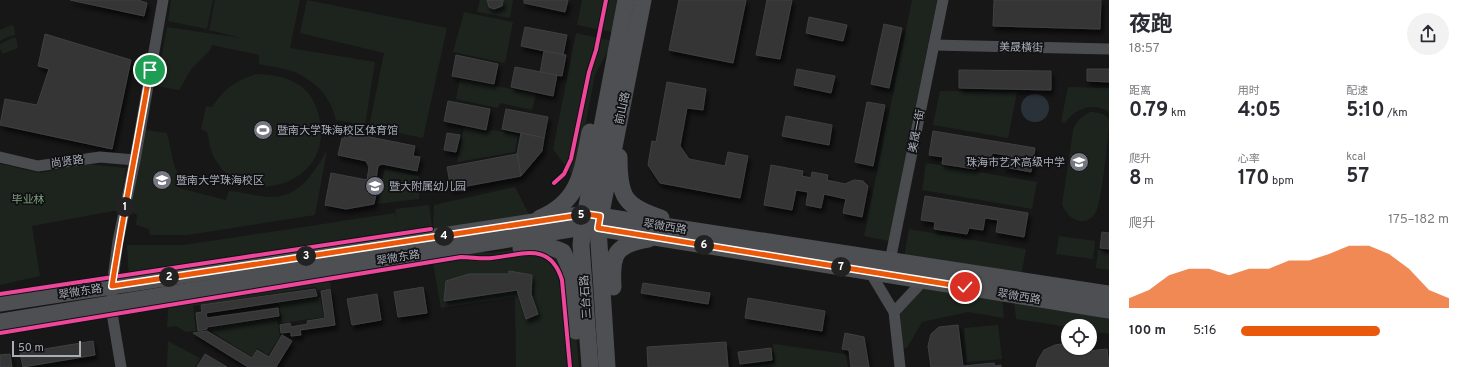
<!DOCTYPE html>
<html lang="zh">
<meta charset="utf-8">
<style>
body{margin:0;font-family:Overpass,"Noto Sans SC",sans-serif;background:#f2f2f3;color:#2b2b33;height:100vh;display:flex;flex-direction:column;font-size:15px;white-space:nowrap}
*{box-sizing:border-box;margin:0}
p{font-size:13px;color:#7c7c81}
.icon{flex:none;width:22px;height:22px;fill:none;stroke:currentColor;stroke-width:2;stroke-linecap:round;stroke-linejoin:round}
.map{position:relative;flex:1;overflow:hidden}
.side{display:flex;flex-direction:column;background:#fff;width:360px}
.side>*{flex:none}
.controls{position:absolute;left:1061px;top:319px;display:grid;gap:8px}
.controls a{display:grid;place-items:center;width:36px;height:36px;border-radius:50%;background:#fff;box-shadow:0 1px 3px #0004;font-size:20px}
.scale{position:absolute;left:12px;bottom:10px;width:69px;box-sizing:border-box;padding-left:4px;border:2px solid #a8adb8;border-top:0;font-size:11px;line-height:14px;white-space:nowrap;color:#a8adb8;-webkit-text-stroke:3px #111113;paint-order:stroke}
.pin{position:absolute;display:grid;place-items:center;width:34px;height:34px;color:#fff;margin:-17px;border:2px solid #fff;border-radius:50%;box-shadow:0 1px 4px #0007}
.km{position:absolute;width:20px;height:20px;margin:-10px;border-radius:50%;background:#222;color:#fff;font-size:11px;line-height:20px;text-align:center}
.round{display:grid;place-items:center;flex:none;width:42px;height:42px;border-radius:21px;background:#f2f2f3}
.headline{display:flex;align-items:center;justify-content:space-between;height:68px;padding:0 20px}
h1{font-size:22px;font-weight:700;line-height:30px}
.figures{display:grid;grid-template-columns:repeat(3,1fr);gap:6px;height:68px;padding:4px 20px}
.figures div{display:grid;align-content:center}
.figures b{font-size:20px;font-weight:700}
.figures small{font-size:11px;font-weight:400}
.figures p{font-size:11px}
.chart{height:112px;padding:8px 20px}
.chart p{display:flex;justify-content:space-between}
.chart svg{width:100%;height:72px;margin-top:4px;fill:#ea580c;opacity:.7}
ul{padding:0 20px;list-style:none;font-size:13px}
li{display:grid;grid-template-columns:64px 48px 1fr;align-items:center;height:30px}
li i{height:10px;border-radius:5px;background:#ea580c}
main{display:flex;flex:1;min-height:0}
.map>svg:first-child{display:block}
.green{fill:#1d241e}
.water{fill:#2a3239}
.building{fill:#353536;stroke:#3f4043;filter:url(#shadow)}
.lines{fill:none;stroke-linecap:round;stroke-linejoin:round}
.minor{stroke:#4b4c50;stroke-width:11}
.primary{stroke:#4d4f52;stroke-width:17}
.cycleway-casing{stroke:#111113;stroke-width:6}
.cycleway{stroke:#ed469a;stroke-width:4}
.route-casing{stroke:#fff;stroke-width:8}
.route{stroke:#ea580c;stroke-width:5}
.labels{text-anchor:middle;stroke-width:3.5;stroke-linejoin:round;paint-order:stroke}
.street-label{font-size:11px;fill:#a8adb8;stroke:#111113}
.poi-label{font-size:11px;fill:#a8adb8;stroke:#111113;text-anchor:start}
.park-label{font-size:11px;fill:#7fa381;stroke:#111113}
</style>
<main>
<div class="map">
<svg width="1109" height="367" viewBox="0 0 1109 367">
<defs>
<filter id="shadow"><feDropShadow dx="2.5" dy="4.5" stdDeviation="2" flood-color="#0009"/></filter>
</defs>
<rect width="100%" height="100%" fill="#171717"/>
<!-- green -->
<g class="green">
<polygon points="171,0 213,0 207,29 168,21"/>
<path d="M215 0H300L290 48 375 62 365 125 336 120C331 97 315 80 292 71 282 67 270 67 259 64V55L212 45 210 50 192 68 179 90 156 86 167 27 240 38 209 30Z"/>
<polygon points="307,0 447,28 423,138 369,127 384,53 300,33"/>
<polygon points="480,0 513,0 510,18 477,12"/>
<polygon points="582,0 623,0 617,33 577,25"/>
<polygon points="912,0 937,0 889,241 864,236"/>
<polygon points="464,12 513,22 505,63 453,52"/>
<polygon points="11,25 14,26 15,35 7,37 0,41 0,30"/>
<polygon points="576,33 613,41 595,75 575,179 553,149"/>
<polygon points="12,38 16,38 18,48 3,54 0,49 0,44"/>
<path d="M256 74C281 75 306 80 316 107 346 187 234 216 211 150 209 144 209 138 207 132L201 129 206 106 212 107C225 88 234 82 256 74Z"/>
<polygon points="460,79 536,94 532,110 500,103 498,108 456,99"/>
<path d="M1068 87 1109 88V112C1094 102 1075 108 1065 123L1061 122Z"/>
<polygon points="940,91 1017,92 1008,138 933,125"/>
<path d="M1090 112C1096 112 1106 113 1109 120 1109 131 1102 202 1096 212 1086 229 1067 220 1062 204L1073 131C1076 121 1081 117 1090 112Z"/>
<polygon points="464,127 484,132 493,130 518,135 515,152 457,162"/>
<path d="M145 130 167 133 174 165 181 181 179 188 226 200 229 191C244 192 258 197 273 197 300 197 315 171 327 150L315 215 188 235H150L149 229 136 225 137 215 130 210Z"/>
<polygon points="926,163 1037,182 1032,209 922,190"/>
<polygon points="0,164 40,173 86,164 126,168 119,210 32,226 40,276 0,285"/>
<polygon points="385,169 419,176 419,199 377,204"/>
<polygon points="515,187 531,218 129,278 127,245 184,245 395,213 398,232 395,209 429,205 433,232 434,205"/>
<polygon points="909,229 1026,249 1021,277 904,257"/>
<polygon points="1059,236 1095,241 1093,259 1056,254"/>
<polygon points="538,246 551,246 570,270 579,367 516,367 515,297 441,308 431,252 450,249 491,253"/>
<polygon points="1098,250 1109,252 1109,270 1096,268"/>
<polygon points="329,271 331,288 317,290 316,287 193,306 196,331 186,332 176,326 167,327 169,296"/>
<polygon points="925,286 1002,297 1004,318 968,312 922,322 907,348 902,348 900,313"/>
<polygon points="320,297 324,317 282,323 279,303"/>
<polygon points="1014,299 1109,315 1109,334 1090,331 1090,326 1068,327 1016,319"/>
<polygon points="277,318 280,336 268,355 257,348 252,357 209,330 209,327"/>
<polygon points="998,325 1002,359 967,362 964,328"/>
<polygon points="168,341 200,358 195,367 167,367"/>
<polygon points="773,344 846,354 848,367 738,367 775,363"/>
</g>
<!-- water -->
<circle class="water" cx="1035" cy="108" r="14"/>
<!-- building -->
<g class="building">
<polygon points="70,0 138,0 147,3 144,16"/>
<polygon points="487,0 503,0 503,1 502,6 494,9 489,7"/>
<polygon points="524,0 568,0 565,12 524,3"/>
<polygon points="679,0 746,0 733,63 669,50"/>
<polygon points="767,0 792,0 780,59 756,55"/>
<polygon points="994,0 1101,0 1100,29 993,26"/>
<polygon points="809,17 847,25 843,41 806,33"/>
<polygon points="884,24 902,28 889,88 871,84"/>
<polygon points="525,27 567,35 563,55 521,46"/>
<polygon points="45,34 131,60 112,149 0,125 5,99 37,105 49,69 38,66"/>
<polygon points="544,51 566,55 562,76 540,73"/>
<polygon points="456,55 498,64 494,84 452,76"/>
<polygon points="515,67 557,75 553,96 511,87"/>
<polygon points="797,69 835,76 831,93 794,85"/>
<polygon points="1087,69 1109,69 1109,82 1087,81"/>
<polygon points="959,70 1051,71 1051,90 959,88"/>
<polygon points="667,82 706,89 703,110 687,108 680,146 689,159 725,166 728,152 748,156 740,198 660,183 648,165 652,141 656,142"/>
<polygon points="448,101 490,109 486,130 444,121"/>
<polygon points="867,102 885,105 873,166 855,162"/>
<polygon points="506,109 548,117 544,138 502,129"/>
<polygon points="786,116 832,125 829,145 782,136"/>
<polygon points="933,131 1035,148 1031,172 1004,167 1006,155 992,153 990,165 976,163 975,169 942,164 943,157 929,155"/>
<polygon points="345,132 415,146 413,156 420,157 417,171 382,164 378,166 376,180 379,180 374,204 346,209 325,205 331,173 367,180 369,167 366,161 338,155 342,138 344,139"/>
<polygon points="447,133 460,135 456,152 444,150"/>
<polygon points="521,133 544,138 542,151 521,176 517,154"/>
<polygon points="517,154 521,176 451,189 447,167"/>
<polygon points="771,165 803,171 802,176 811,178 812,172 828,175 827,180 845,184 854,180 863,181 868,186 862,217 843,213 846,199 824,194 821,208 806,205 808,192 796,190 792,210 764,205"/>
<polygon points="925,196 1028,213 1024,237 996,232 998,220 985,218 983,230 969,228 967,234 934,229 935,222 921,220"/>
<polygon points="1102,232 1109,233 1109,249 1100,248"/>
<polygon points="509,271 532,275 531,294 538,314 526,319 517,290 444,301 446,281 469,274 509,274"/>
<polygon points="643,283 710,293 708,304 641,293"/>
<polygon points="423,287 427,313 398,317 394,292"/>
<polygon points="315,289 317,296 206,313 207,318 278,308 279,316 207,327 207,329 198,331 196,313 202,312 201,305"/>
<polygon points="330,289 335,325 300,330 301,335 291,336 291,332 281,333 280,325 290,323 291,327 308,324 307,321 325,318 321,291"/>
<polygon points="377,294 381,320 352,325 347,299"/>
<polygon points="748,298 825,311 822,331 745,318"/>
<polygon points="958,325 963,366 994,363 995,366 1001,365 1001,367 931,367 928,346 931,334 939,327"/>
<polygon points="207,331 252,358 257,350 269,357 282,335 292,341 276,367 248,367 193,333"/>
<polygon points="845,333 864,337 869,367 851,367 849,350 842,349"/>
<polygon points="93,341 95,355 23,367 20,353"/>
<polygon points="726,342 728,367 648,367 647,347"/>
<polygon points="1068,343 1071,353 1107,349 1109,367 1036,367 1038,360 1044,350 1055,345"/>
<polygon points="771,348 772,360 740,364 738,352"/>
<polygon points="10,354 12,367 0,367 0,355"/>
<polygon points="205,354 227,367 197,367"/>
</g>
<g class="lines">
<!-- minor -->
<g class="minor">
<polyline points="934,45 1109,49"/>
<polyline points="0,157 38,166 100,157 135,160"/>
<polyline points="890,261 943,0"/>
<polyline points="870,272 894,312 900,367"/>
<polyline points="894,312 924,280"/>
<polyline points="121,367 112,313 112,286 118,241 135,160 163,0"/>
</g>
<!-- primary -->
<g class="primary">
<path d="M619 157C619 197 624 206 661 218"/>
<path d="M540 218C581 201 582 170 590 132"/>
<path d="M521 248C538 245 546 244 563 252L571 271 576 331"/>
<path d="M613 287C611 253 615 245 649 239"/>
<polyline points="0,303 586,214 1109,294"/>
<polyline points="0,322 583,227 598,228 1109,310"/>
<polyline points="590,367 581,245 583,227 626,0"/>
<polyline points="607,367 598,228 643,0"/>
</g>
<!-- cycleway casing -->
<g class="cycleway-casing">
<g id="cycleway">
<polyline points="554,183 564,174 571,159 589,72 596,50 606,0"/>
<polyline points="0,294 431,229"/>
<path d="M0 333 461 257C471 257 482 259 492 258 522 255 550 241 562 280L570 367"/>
</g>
</g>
<!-- cycleway -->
<use href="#cycleway" class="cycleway"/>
</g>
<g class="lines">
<!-- route casing -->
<g class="route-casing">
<path id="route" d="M150 70C138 142 123 214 112 286L586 214 600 216 598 228 965 287"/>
</g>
<!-- route -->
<use href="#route" class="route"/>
</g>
<!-- icons -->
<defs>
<g id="stadium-disc" transform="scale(1)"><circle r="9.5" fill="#757880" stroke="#111113"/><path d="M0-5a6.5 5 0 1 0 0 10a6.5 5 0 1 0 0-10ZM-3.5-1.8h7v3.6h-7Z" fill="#fff"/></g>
<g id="school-disc" transform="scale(1)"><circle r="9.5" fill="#757880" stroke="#111113"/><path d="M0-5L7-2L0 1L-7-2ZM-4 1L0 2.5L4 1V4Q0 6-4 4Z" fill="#fff"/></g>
<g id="university-disc" transform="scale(1)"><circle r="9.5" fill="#757880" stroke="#111113"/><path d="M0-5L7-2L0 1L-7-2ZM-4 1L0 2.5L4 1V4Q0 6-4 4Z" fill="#fff"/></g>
</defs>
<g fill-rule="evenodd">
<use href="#stadium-disc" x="263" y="130"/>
<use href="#school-disc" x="1079" y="162"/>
<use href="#university-disc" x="162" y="180"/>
<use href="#school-disc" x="375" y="186"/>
</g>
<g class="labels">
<!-- street labels -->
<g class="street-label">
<text transform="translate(1021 47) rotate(1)" y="4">美晟橫街</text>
<text transform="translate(622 108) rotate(-78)" y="4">前山路</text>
<text transform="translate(916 131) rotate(-79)" y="4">美晟一街</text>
<text transform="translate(67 161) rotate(-8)" y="4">尚贤路</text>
<text transform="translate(665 226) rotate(9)" y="4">翠微西路</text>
<text transform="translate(398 257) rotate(-9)" y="4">翠微东路</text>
<text transform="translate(80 291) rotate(-9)" y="4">翠微东路</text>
<text transform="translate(1019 296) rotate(9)" y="4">翠微西路</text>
<text transform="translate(585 297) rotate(-94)" y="4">三台石路</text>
</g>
<!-- poi labels -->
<g class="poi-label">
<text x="277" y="134">暨南大学珠海校区体育馆</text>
<text x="1065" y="166" text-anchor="end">珠海市艺术高级中学</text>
<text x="176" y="184">暨南大学珠海校区</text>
<text x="389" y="190">暨大附属幼儿园</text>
</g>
<!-- park labels -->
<g class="park-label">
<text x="28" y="203">毕业林</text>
</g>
</g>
</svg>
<div class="controls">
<a><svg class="icon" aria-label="locate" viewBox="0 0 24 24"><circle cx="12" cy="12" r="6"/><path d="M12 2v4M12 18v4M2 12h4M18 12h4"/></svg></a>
</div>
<div class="scale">50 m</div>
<div class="pin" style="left:150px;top:70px;background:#1e9e55"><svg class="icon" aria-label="arrive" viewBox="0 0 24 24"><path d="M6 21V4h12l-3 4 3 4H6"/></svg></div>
<div class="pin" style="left:965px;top:287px;background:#d93025"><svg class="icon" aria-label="check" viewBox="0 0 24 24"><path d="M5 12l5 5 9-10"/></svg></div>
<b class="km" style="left:125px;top:207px">1</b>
<b class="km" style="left:169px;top:277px">2</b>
<b class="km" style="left:306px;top:256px">3</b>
<b class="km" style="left:444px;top:236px">4</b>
<b class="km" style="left:581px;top:215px">5</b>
<b class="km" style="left:704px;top:245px">6</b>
<b class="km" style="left:841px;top:267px">7</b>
</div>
<section class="side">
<div class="headline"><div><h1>夜跑</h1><p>18:57</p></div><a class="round"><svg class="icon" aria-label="share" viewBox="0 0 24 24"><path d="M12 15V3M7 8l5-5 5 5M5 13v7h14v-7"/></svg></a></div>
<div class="figures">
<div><p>距离</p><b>0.79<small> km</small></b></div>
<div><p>用时</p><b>4:05</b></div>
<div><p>配速</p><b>5:10<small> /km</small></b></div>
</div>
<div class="figures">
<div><p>爬升</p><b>8<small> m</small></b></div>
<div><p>心率</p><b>170<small> bpm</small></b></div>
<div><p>kcal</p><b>57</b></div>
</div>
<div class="chart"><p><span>爬升</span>175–182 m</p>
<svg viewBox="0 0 160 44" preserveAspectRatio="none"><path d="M0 44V38L10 33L20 24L30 20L40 20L50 24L60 20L70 20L80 15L90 15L100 11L110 6L120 6L130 11L140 20L150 33L160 38V44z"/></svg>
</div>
<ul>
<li><b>100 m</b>5:16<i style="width:67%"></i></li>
</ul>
</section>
</main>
